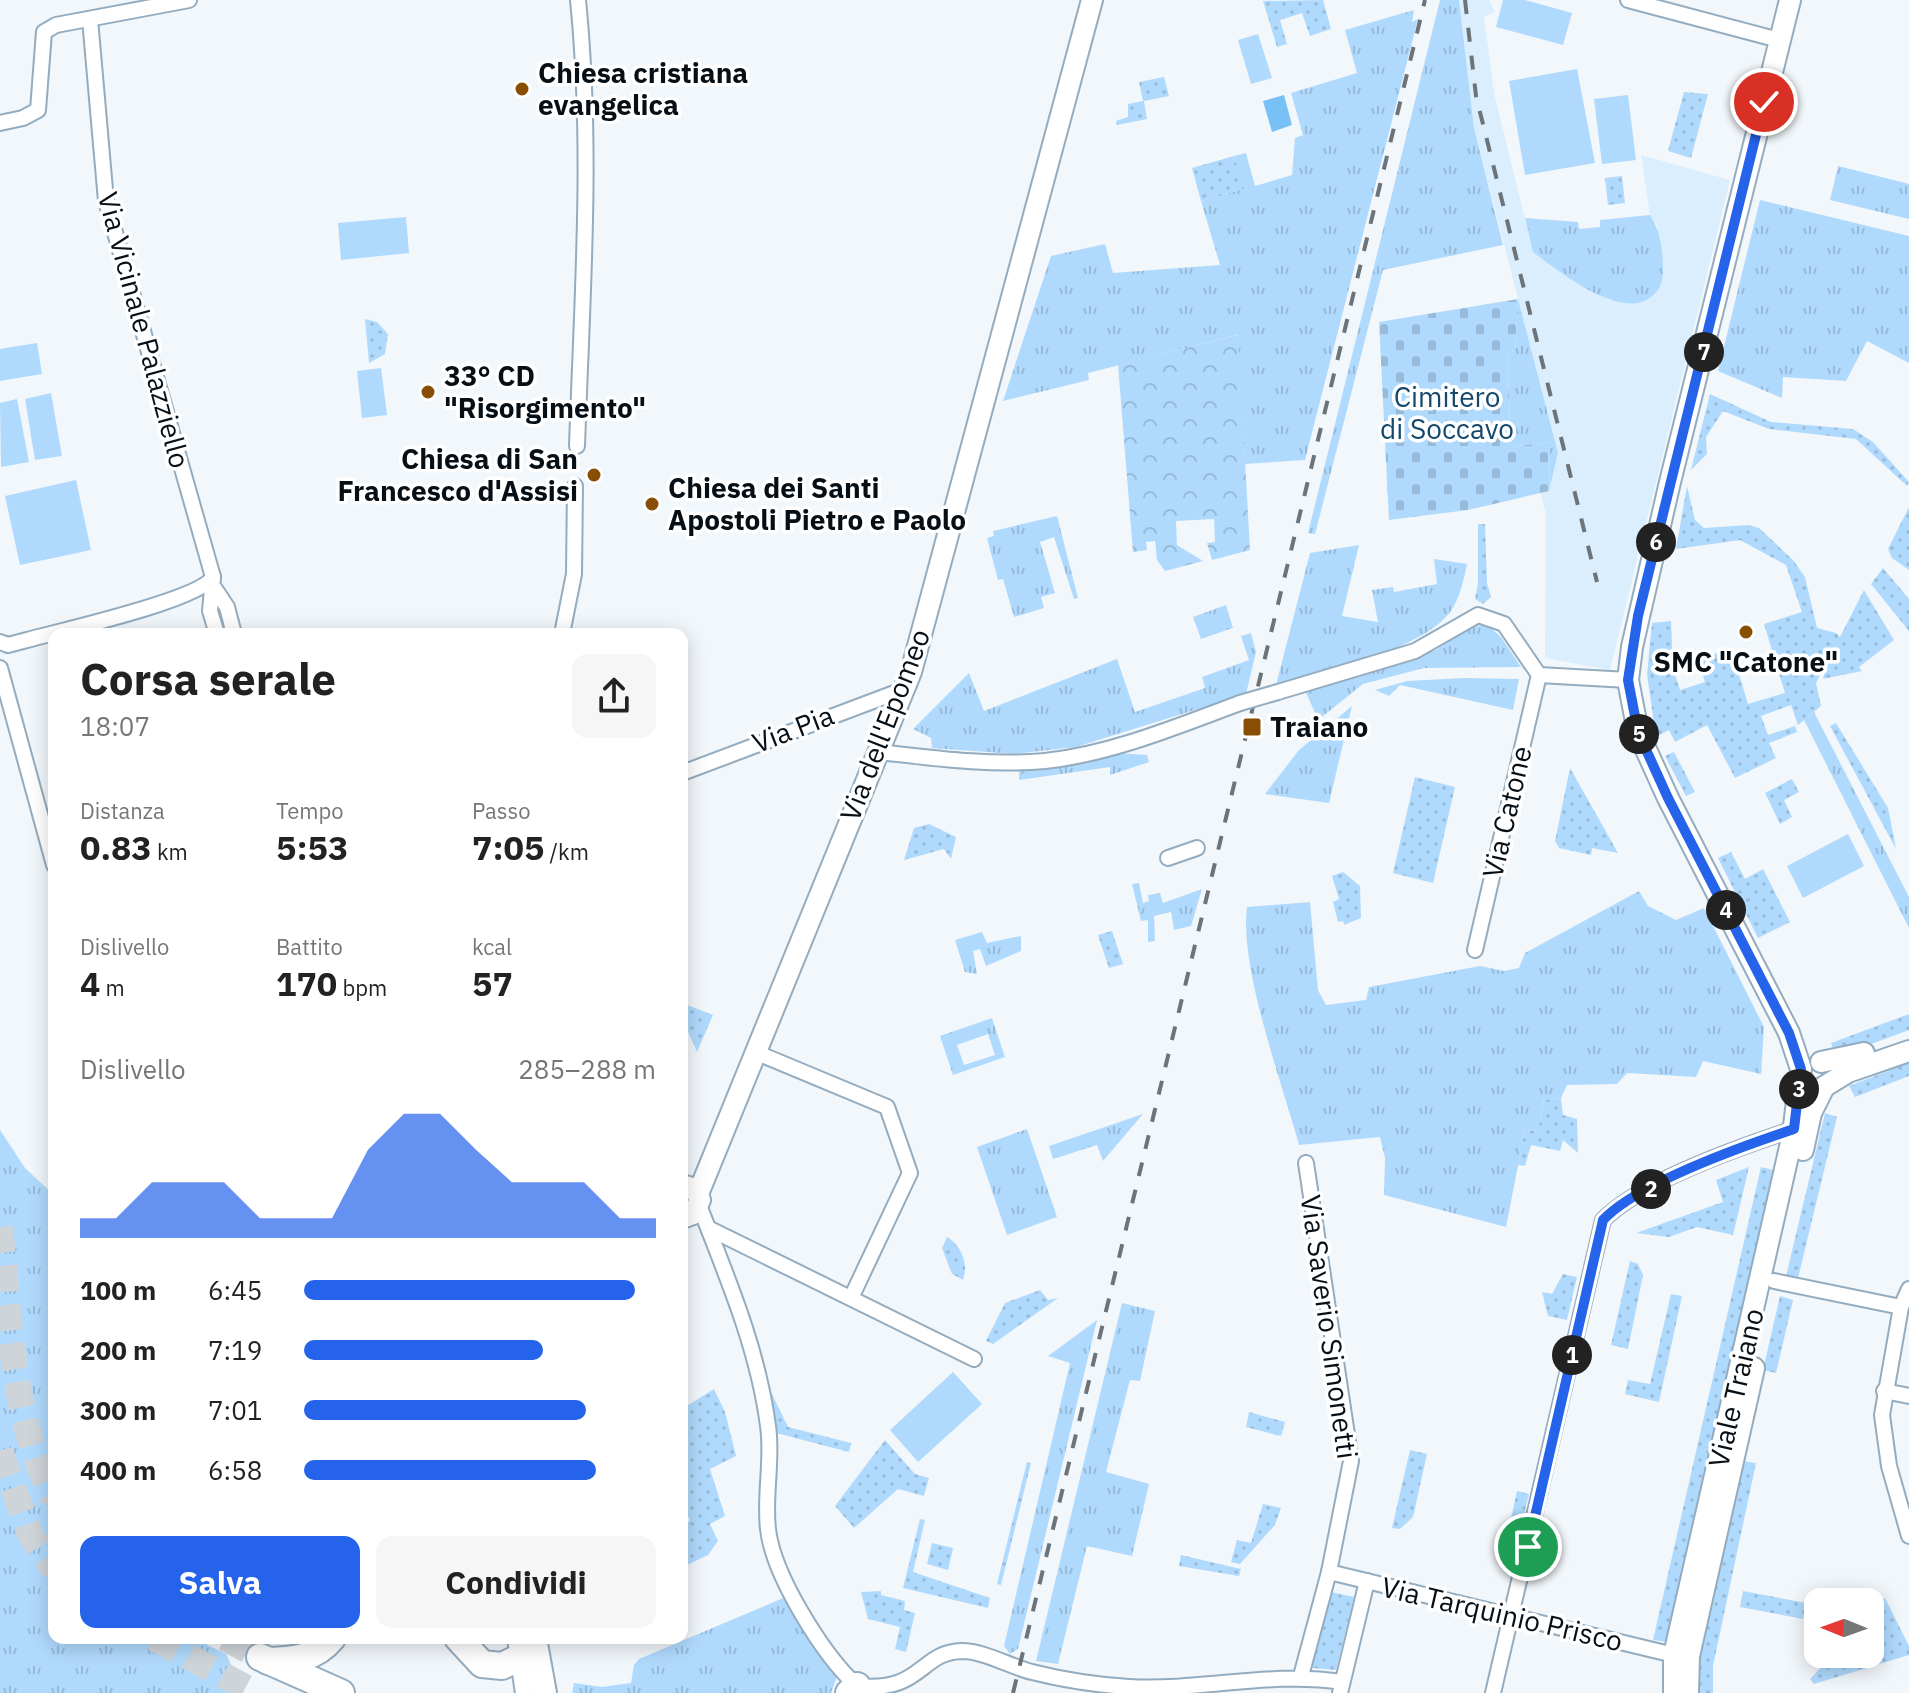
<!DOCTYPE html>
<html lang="it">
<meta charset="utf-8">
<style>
body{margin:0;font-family:"IBM Plex Sans",sans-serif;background:#f6f6f6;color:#222;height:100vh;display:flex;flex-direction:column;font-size:30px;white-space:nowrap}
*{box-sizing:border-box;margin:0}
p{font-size:26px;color:#767676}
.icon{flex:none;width:44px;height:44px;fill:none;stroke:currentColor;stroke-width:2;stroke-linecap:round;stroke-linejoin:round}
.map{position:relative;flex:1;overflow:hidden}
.details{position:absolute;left:48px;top:628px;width:640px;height:1016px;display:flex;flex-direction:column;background:#fff;border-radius:16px;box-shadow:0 4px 20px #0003}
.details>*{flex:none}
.needle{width:52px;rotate:271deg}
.controls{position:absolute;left:1804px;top:1588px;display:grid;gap:16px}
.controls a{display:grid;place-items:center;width:80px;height:80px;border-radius:16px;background:#fff;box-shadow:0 4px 20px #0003;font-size:40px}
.pin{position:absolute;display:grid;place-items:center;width:68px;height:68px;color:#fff;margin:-34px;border:4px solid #fff;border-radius:50%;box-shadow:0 2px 8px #0007}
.km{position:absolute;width:40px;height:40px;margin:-20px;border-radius:50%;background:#222;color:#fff;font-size:22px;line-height:40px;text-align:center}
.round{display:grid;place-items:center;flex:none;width:84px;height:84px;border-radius:16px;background:#f6f6f6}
.headline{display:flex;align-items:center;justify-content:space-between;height:136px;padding:0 32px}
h1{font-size:44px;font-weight:700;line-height:60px}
.figures{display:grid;grid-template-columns:repeat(3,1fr);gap:12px;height:136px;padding:8px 32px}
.figures div{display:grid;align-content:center}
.figures b{font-size:34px;font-weight:700}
.figures small{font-size:22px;font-weight:400}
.figures p{font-size:22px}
.chart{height:224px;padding:16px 32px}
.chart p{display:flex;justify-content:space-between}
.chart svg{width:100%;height:144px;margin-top:8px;fill:#2563eb;opacity:.7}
.action{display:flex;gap:16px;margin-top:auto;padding:16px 32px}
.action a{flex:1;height:92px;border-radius:16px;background:#2563eb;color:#fff;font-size:32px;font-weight:700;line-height:92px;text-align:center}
.action a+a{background:#f6f6f6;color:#222}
ul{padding:0 32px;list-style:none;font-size:26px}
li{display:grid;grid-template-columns:128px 96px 1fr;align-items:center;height:60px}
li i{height:20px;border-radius:10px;background:#2563eb}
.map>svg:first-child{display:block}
.built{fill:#daeefd}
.grass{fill:url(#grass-tufts);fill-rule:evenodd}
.forest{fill:url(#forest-crowns)}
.cemetery{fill:url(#cemetery-stones)}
.park{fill:url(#park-dots)}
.pitch{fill:#b0dafd}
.water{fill:#79c0f6}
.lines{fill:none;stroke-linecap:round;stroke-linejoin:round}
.highway-tunnel{stroke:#cfd4d9;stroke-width:26;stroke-dasharray:26 13;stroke-linecap:butt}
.street-casing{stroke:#94acbf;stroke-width:18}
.secondary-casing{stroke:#94acbf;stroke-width:24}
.highway-casing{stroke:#94acbf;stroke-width:30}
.street{stroke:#fff;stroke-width:14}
.secondary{stroke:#fff;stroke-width:20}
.highway{stroke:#fff;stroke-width:26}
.rail{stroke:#6c7379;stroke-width:4;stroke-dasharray:14 14;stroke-linecap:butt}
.street-bridge-casing{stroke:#94acbf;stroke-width:18;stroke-linecap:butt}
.street-bridge{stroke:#fff;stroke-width:14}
.route-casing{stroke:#fff;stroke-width:16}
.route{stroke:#2563eb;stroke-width:10}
.poi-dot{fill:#884e04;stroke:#fff;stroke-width:3}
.labels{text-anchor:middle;stroke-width:7;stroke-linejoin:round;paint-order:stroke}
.poi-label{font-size:28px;font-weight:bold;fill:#070f16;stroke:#fff;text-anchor:start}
.street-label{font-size:28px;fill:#070f16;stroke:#fff}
.park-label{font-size:28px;fill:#14496d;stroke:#fff}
</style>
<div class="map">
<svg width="1909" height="1693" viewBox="0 0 1909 1693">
<defs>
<pattern id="grass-tufts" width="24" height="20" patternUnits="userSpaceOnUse" patternTransform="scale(2)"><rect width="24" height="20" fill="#b0dafd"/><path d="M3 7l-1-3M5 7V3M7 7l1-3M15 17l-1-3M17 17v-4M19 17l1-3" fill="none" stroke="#96bad8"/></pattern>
<pattern id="forest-crowns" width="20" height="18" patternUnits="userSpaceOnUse" patternTransform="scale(2)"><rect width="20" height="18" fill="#b0dafd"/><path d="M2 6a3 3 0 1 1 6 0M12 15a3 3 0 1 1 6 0" fill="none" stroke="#96bad8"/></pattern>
<pattern id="cemetery-stones" width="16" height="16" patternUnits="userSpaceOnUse" patternTransform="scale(2)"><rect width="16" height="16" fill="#b0dafd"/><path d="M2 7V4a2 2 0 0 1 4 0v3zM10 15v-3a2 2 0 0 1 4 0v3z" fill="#96bad8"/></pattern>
<pattern id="park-dots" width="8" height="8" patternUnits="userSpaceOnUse" patternTransform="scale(2)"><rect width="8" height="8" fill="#b0dafd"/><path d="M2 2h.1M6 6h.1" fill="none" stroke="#96bad8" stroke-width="1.8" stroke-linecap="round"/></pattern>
</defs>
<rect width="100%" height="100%" fill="#f2f7fb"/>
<!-- built -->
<polygon class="built" points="1459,0 1489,0 1495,12 1484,17 1494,93 1533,252 1546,261 1610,301 1658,227 1650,215 1641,155 1730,180 1610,670 1545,658 1546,515 1541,493 1549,490 1558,453 1474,128"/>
<!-- grass -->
<g class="grass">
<polygon points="1440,0 1459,0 1474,128 1503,245 1383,270 1315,534 1308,533"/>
<polygon points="1414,10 1412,22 1418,19 1305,460 1245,464 1237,335 1088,373 1089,380 1003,401 1051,256 1105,244 1113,273 1220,265 1201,201 1243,189 1234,156 1246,153 1255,186 1292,175 1295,138 1303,135 1291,93 1357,73 1345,30"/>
<polygon points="1838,166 1909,184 1909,219 1830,200"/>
<polygon points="1760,200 1909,236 1909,363 1867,341 1846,381 1783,377 1782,398 1718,371"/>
<path d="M1650 215C1661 232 1662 248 1663 268 1663 283 1660 291 1648 299 1616 318 1559 271 1533 252L1525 218 1578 222 1579 229 1600 227V220Z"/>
<polygon points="1518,299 1558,453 1549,491 1550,442 1511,447 1507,353 1515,351"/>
<polygon points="1057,516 1078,598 1074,599 1054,537 1040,542 1055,593 1041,597 1044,608 1014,617 1003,579 998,580 987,538 994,536 993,531"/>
<path d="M1359 545 1342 616 1378 622 1372 590 1393 587 1394 592 1437 584 1434 559 1467 564C1464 578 1461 593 1454 606 1430 650 1323 670 1276 685L1310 553Z"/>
<polygon points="1226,605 1233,628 1201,639 1193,617"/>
<polygon points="1486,624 1501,637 1521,667 1424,668 1363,684 1318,720 1305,690 1436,650 1468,628"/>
<polygon points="1251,633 1256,652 1246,694 1076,747 1014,754 932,748 931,738 913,729 969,673 984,711 1117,659 1135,712 1205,688 1202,677 1249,660 1241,636"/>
<polygon points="1464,678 1519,679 1513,710 1400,685 1389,696 1375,690 1407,681"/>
<polygon points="1352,706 1329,803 1265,794 1299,750"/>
<polygon points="1814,712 1909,897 1909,928 1804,720"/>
<polygon points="1101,752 1147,755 1149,762 1110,775 1110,767 1019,780 1019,766"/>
<polygon points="1139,883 1143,903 1149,901 1148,895 1160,893 1163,903 1202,889 1191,926 1174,930 1171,912 1154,916 1155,941 1148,942 1148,920 1141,921 1132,884"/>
<path d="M1639 891 1648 906 1676 920 1704 908 1764 1027 1761 1074 1703 1061 1696 1077 1627 1073 1617 1084 1567 1085 1561 1098 1544 1100 1538 1131 1525 1130 1506 1227 1384 1195 1385 1158 1380 1137 1299 1145C1282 1083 1239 967 1247 907L1310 902 1318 990 1326 1005 1366 1000 1369 987 1480 966 1504 971 1519 968 1525 953Z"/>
<polygon points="982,932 987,943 1021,936 1021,951 986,966 980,949 973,951 977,974 965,972 955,940"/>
<path d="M992 1018 1005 1057 953 1075 940 1036ZM988 1034 995 1055 964 1065 957 1045Z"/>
<polygon points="1143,1114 1103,1161 1097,1145 1053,1159 1049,1146"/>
<polygon points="1027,1129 1057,1217 1007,1235 977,1147"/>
<polygon points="0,1130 25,1168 54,1195 54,1638 193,1638 226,1654 244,1693 0,1693"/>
<polygon points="1122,1303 1155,1311 1140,1381 1130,1380 1106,1472 1149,1484 1132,1556 1087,1546 1058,1664 1036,1661"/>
<polygon points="1097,1320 1018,1649 1010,1654 1004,1646 1070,1363 1048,1356"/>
<polygon points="788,1596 837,1676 831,1693 572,1693 574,1683 602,1687 631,1683 634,1665 639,1659"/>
</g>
<!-- forest -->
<polygon class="forest" points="1238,335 1250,550 1212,560 1207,543 1215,542 1214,519 1176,521 1177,545 1203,561 1165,571 1157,560 1155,541 1146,542 1147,550 1133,552 1118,365"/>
<!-- cemetery -->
<polygon class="cemetery" points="1518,299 1515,351 1507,353 1511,447 1550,442 1549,491 1468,510 1389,520 1379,322"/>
<!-- park -->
<g class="park">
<polygon points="1323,0 1331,29 1310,36 1302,13 1280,20 1287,44 1277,47 1263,1"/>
<polygon points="1164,77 1169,96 1144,101 1147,119 1117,125 1116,121 1128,117 1128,104 1143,101 1139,82"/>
<polygon points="1684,92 1708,94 1691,158 1668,151"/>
<polygon points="1234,156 1244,189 1201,201 1192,168"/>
<polygon points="1622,176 1625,203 1608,205 1605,178"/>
<polygon points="365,319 377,322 388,334 385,354 369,363"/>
<polygon points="1710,394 1771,422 1853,429 1873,442 1909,482 1907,486 1856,439 1769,429 1723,411 1706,437 1707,454 1691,470"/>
<polygon points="1687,486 1695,520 1704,528 1749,525 1759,528 1793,560 1805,577 1817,628 1836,633 1840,637 1864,590 1894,640 1859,667 1862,671 1823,679 1828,660 1816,683 1821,706 1798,725 1791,705 1761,716 1768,735 1795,726 1797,732 1769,743 1776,758 1735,778 1707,725 1675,742 1669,730 1656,737 1647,674 1652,623 1671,621 1673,668 1680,690 1705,682 1698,660 1731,648 1748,704 1785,693 1764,624 1802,612 1786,565 1740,540 1676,549"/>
<polygon points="1909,507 1909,570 1892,558 1888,549"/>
<polygon points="1478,524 1485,524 1487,583 1491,597 1483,604 1475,599 1478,583"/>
<polygon points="1883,568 1909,599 1909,631 1871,584"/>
<polygon points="1836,723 1888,808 1896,849 1830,726"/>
<polygon points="1674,752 1695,792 1686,796 1665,756"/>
<polygon points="1570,768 1618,853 1592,848 1591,855 1559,848 1555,841"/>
<polygon points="1415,777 1455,787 1433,883 1393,873"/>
<polygon points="1792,779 1799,792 1784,800 1792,817 1780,824 1765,793"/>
<polygon points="929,824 956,837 951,859 944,849 904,860 914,828"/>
<polygon points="1731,852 1745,879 1763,869 1790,922 1758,938 1718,858"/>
<polygon points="1343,872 1360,886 1361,918 1344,925 1343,921 1338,922 1333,902 1339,899 1332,876"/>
<polygon points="1112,931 1123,964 1109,968 1098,935"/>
<polygon points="682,1003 713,1015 697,1052 682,1018"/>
<polygon points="1909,1014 1909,1030 1836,1057 1831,1043"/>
<polygon points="1909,1063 1909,1076 1855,1097 1849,1086"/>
<polygon points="1561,1098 1563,1115 1577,1119 1578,1153 1563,1140 1560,1151 1531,1145 1525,1166 1518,1165 1525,1130 1538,1131 1544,1100"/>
<polygon points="1825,1113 1837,1117 1798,1278 1786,1276"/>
<polygon points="1749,1167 1733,1235 1697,1227 1669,1237 1636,1233 1723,1202 1716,1180"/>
<polygon points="1761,1167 1777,1171 1667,1642 1653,1640"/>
<path d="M947 1237C961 1245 969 1264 963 1280L952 1274 942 1248Z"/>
<polygon points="1630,1261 1638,1264 1643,1275 1628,1349 1611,1345"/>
<polygon points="1563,1274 1577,1277 1567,1320 1548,1316 1542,1292 1552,1294"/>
<polygon points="1040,1290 1048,1300 1058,1298 993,1344 986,1341 1005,1303"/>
<polygon points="1671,1294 1682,1296 1659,1402 1625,1394 1628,1380 1650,1384"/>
<polygon points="1780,1296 1793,1300 1776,1373 1763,1370"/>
<polygon points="714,1389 725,1412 736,1456 710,1469 725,1516 710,1524 718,1541 708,1555 687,1565 682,1555 682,1544 688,1540 682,1529 690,1520 682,1506 682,1444 689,1440 682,1431 682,1409"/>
<polygon points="772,1394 788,1427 851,1443 849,1452 776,1433"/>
<polygon points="1249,1412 1285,1422 1281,1436 1246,1427"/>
<polygon points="885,1440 915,1474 929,1478 924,1496 898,1489 854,1528 835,1506"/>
<polygon points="1410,1450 1427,1454 1413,1517 1400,1529 1392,1528"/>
<polygon points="1741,1461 1756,1463 1713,1666 1713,1693 1695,1693 1696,1665"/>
<polygon points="1027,1462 1031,1463 1001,1585 997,1584"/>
<polygon points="1517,1491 1529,1494 1518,1540 1507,1537"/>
<polygon points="1263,1504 1281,1508 1275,1525 1240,1564 1231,1562 1237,1540 1251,1543"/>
<polygon points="920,1519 925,1520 913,1572 990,1598 988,1608 903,1588"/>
<polygon points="932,1543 953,1548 948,1570 927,1564"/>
<polygon points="1181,1555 1241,1569 1239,1576 1179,1566"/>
<polygon points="881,1591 881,1595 905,1601 904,1610 915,1613 906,1652 895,1649 900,1627 868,1619 861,1592"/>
<polygon points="1743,1591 1806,1603 1803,1619 1740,1607"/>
<polygon points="1331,1592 1354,1597 1336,1670 1312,1668"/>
<polygon points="1885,1598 1909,1646 1909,1655 1814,1684 1810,1679 1834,1654 1840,1654 1843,1660 1870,1654 1870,1606"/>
</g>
<!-- pitch -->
<g class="pitch">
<polygon points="1503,0 1525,0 1572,13 1563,45 1496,27"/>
<polygon points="1258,34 1272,78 1251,84 1238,40"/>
<polygon points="1577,69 1595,163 1525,175 1509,81"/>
<polygon points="1628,95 1636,160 1602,164 1594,99"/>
<polygon points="406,217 409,253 341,260 338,223"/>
<polygon points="37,343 42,374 0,381 0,349"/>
<polygon points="381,368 387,415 362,418 357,371"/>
<polygon points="51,393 62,456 35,460 25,399"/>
<polygon points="17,399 29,462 1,467 0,403"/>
<polygon points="76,480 91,550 20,565 5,496"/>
<polygon points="1848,834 1864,866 1803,898 1787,866"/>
<polygon points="953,1372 982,1404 918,1462 890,1430"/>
</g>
<!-- water -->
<polygon class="water" points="1284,95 1292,125 1272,132 1263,101"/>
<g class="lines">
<!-- highway-tunnel -->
<g class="highway-tunnel">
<path d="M0 1227C10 1318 11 1417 54 1499"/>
<polyline points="0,1451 30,1534 54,1570"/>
<polyline points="154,1638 256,1693"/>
<polyline points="225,1638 260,1657"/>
</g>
<!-- street casing -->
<g class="street-casing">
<g id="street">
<polyline points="1628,0 1779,40"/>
<polyline points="90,19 106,201 213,577 210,611 217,634"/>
<polyline points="0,123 23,118 38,110 44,32 56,25 189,0"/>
<path d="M577 446C582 297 593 149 578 0"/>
<polyline points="215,589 227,607 234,634"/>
<polyline points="562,634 574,574 575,486"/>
<path d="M0 642 8 645 27 640C60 631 200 600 213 577"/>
<polyline points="0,668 54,865"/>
<polyline points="1278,692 1415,651 1478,615 1504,624 1539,675 1628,680"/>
<path d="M879 752C933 758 990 766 1045 761 1111 754 1178 726 1240 703"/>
<polyline points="682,773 905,689"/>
<polyline points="1168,858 1197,848"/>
<polyline points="1475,950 1539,675"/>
<polyline points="755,1052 887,1107 910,1173 851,1298"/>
<path d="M699 1205C727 1277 758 1349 768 1426 773 1459 764 1495 768 1529 773 1575 823 1655 857 1686 923 1693 919 1652 962 1651 984 1651 1011 1667 1032 1672 1064 1680 1097 1685 1129 1687 1201 1691 1271 1671 1342 1682"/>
<polyline points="710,1229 974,1359"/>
<polyline points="1774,1281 1901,1307"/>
<polyline points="1909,1289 1901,1307 1882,1415 1889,1466 1909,1536"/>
<polyline points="1884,1391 1909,1396"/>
<polyline points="1329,1572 1674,1655"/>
<polyline points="1301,1676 1329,1572 1351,1461 1306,1163"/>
<polyline points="1340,1693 1367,1581"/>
<path d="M1493 1693 1603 1220C1640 1182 1742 1146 1794 1129"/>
</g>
</g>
<!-- secondary casing -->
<g class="secondary-casing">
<g id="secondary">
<polyline points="1821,1062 1864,1053"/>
<polyline points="1810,1091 1817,1091 1848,1072 1909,1051"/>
<polyline points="1803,1150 1811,1113 1823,1089"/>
<polyline points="682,1185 695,1189 700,1200 693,1214 682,1218"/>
<polyline points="698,1194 911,672 1092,0"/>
<polyline points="518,1638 526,1693"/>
<polyline points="536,1638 546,1693"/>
<polyline points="1674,1693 1674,1655 1793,1134 1801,1069 1789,1033 1668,798 1638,732 1628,680 1632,647 1670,482 1790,0"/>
<polyline points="1688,1693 1689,1656 1754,1368"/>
</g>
</g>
<!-- highway casing -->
<g class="highway-casing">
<g id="highway">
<polyline points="458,1638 482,1664 502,1666 519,1658"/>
<polyline points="260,1657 341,1693"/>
<path d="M268 1661C294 1660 315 1659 332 1638"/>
<polyline points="849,1693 857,1686"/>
</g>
</g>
<!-- street -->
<use href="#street" class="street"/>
<!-- secondary -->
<use href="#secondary" class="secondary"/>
<!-- highway -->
<use href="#highway" class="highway"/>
<!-- rail -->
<g class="rail">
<polyline points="1465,0 1476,96 1597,582"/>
<polyline points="1013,1693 1425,0"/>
</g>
<!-- street-bridge casing -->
<g class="street-bridge-casing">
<polyline id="street-bridge" points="1240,703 1278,692"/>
</g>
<!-- street-bridge -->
<use href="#street-bridge" class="street-bridge"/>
</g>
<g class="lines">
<!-- route casing -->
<g class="route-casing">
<path id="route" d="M1528 1547 1603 1220C1638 1183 1743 1146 1794 1129L1801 1069 1789 1033 1668 798 1638 732 1628 680 1638 616 1764 102"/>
</g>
<!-- route -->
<use href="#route" class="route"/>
</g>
<!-- markers -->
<g class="poi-dot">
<circle cx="522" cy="89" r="8"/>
<circle cx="428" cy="392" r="8"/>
<circle cx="594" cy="475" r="8"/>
<circle cx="652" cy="504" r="8"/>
<circle cx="1746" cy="632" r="8"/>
<rect x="1242" y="717" width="20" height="20" rx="4"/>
</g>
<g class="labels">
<!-- poi labels -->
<g class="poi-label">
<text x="538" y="83">Chiesa cristiana<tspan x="538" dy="32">evangelica</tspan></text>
<text x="444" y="386">33° CD<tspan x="444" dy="32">"Risorgimento"</tspan></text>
<text x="578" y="469" text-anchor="end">Chiesa di San<tspan x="578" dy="32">Francesco d'Assisi</tspan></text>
<text x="668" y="498">Chiesa dei Santi<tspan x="668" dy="32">Apostoli Pietro e Paolo</tspan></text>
<text x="1746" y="672" text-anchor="middle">SMC "Catone"</text>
<text x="1270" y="737">Traiano</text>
</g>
<!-- street labels -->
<g class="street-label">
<text transform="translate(144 330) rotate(75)" y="10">Via Vicinale Palazziello</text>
<text transform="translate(885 725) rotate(-69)" y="10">Via dell'Epomeo</text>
<text transform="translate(793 729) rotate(-21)" y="10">Via Pia</text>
<text transform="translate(1507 812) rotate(-77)" y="10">Via Catone</text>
<text transform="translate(1329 1327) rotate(82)" y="10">Via Saverio Simonetti</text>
<text transform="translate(1736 1388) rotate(-77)" y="10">Viale Traiano</text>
<text transform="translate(1502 1614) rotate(13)" y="10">Via Tarquinio Prisco</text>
</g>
<!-- park labels -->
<g class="park-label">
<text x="1447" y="407">Cimitero<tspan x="1447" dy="32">di Soccavo</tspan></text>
</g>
</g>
</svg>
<div class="controls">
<a><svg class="needle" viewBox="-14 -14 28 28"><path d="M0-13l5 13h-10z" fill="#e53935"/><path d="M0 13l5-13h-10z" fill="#767676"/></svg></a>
</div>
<div class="pin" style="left:1528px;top:1547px;background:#1e9e55"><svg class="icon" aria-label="arrive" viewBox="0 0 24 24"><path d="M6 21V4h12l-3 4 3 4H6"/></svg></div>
<div class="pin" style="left:1764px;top:102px;background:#d93025"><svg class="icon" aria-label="check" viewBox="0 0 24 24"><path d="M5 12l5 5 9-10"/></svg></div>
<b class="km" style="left:1572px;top:1355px">1</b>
<b class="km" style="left:1651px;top:1189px">2</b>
<b class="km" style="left:1799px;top:1089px">3</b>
<b class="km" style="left:1726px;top:910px">4</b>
<b class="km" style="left:1639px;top:734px">5</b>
<b class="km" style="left:1656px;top:542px">6</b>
<b class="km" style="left:1704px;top:352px">7</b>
<section class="details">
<div class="headline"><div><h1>Corsa serale</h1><p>18:07</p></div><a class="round"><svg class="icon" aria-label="share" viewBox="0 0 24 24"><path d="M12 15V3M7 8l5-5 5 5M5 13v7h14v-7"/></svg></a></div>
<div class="figures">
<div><p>Distanza</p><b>0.83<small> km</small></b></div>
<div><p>Tempo</p><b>5:53</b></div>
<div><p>Passo</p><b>7:05<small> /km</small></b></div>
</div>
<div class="figures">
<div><p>Dislivello</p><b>4<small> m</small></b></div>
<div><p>Battito</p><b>170<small> bpm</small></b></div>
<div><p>kcal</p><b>57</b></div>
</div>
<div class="chart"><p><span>Dislivello</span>285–288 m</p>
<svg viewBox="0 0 160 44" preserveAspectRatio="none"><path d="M0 44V38L10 38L20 27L30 27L40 27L50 38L60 38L70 38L80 17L90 6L100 6L110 17L120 27L130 27L140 27L150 38L160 38V44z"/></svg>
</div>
<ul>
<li><b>100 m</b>6:45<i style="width:94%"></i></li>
<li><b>200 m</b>7:19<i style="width:68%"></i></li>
<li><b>300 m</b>7:01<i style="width:80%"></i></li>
<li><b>400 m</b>6:58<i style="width:83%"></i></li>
</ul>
<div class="action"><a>Salva</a><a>Condividi</a></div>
</section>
</div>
